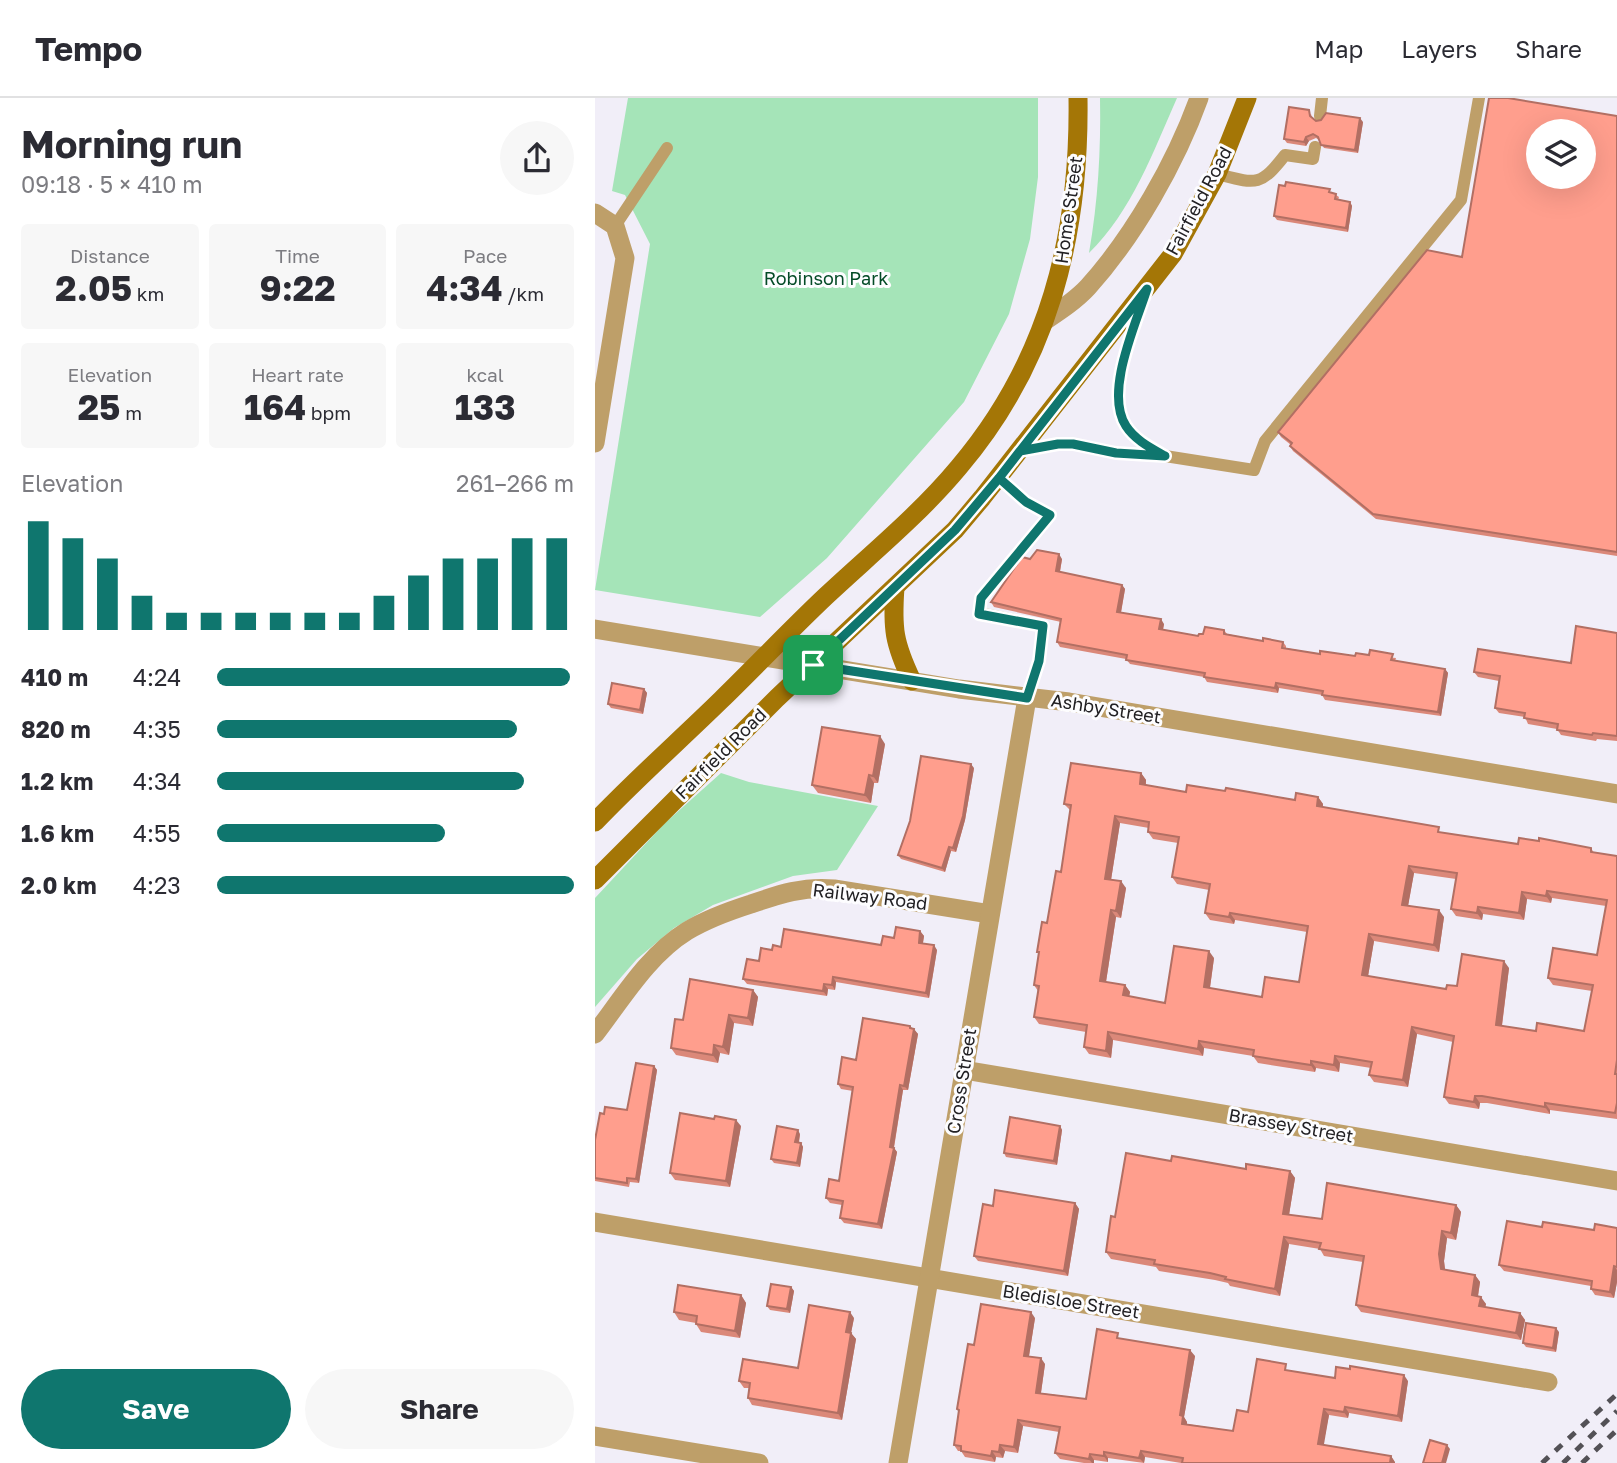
<!DOCTYPE html>
<meta charset="utf-8">
<style>
body{margin:0;font-family:"Golos Text",sans-serif;background:#f7f7f7;color:#2b2b33;height:100vh;display:flex;flex-direction:column;font-size:26px;white-space:nowrap}
*{box-sizing:border-box;margin:0}
p{font-size:23px;color:#7c7c81}
.icon{flex:none;width:38px;height:38px;fill:none;stroke:currentColor;stroke-width:2;stroke-linecap:round;stroke-linejoin:round}
.map{position:relative;flex:1;overflow:hidden}
.side{display:flex;flex-direction:column;background:#fff;width:595px}
.side>*{flex:none}
.tools{position:absolute;left:931px;top:21px;display:grid;gap:14px}
.tools a{display:grid;place-items:center;width:70px;height:70px;border-radius:50%;background:#fff;box-shadow:0 7px 28px #0002;font-size:35px}
.pin{position:absolute;display:grid;place-items:center;width:60px;height:60px;color:#fff;margin:-30px;border-radius:14px;box-shadow:0 4px 10px #0006}
.round{display:grid;place-items:center;flex:none;width:74px;height:74px;border-radius:37px;background:#f7f7f7}
.overview{display:flex;align-items:center;justify-content:space-between;height:119px;padding:0 21px}
h1{font-size:38px;font-weight:700;line-height:52px}
.stats{display:grid;grid-template-columns:repeat(3,1fr);gap:10px;height:119px;padding:7px 21px}
.stats div{display:grid;align-content:center;border-radius:7px;background:#f7f7f7;text-align:center}
.stats b{font-size:35px;font-weight:700}
.stats small{font-size:19px;font-weight:400}
.stats p{font-size:19px}
.chart{height:196px;padding:14px 21px}
.chart p{display:flex;justify-content:space-between}
.chart svg{width:100%;height:126px;margin-top:7px;stroke:#0f766e;stroke-width:6}
.button{display:flex;gap:14px;margin-top:auto;padding:14px 21px}
.button a{flex:1;height:80px;border-radius:42px;background:#0f766e;color:#fff;font-size:28px;font-weight:700;line-height:80px;text-align:center}
.button a+a{background:#f7f7f7;color:#2b2b33}
ul{padding:0 21px;list-style:none;font-size:23px}
li{display:grid;grid-template-columns:112px 84px 1fr;align-items:center;height:52px}
li i{height:18px;border-radius:9px;background:#0f766e}
header{display:flex;align-items:center;gap:42px;box-sizing:border-box;height:98px;padding:0 35px;background:#fff;border-bottom:2px solid #e1e1e2}
header strong{font-size:33px}
nav{display:flex;gap:38px;margin-inline-start:auto;font-size:24px}
main{display:flex;flex:1;min-height:0}
.map>svg:first-child{display:block}
.green{fill:#a5e4b8}
.lines{fill:none;stroke-linecap:round;stroke-linejoin:round}
.service{stroke:#be9f69;stroke-width:12}
.minor{stroke:#be9f69;stroke-width:19}
.secondary{stroke:#a47606;stroke-width:19}
.rail{stroke:#535156;stroke-width:5;stroke-dasharray:9 9;stroke-linecap:butt}
.wall{fill:#db8879;fill-rule:evenodd}
.shaded-wall{fill:#b26f63}
.building{fill:#ff9e8d;stroke:#b26f63;stroke-width:2;fill-rule:evenodd}
.route-casing{stroke:#fff;stroke-width:14}
.route{stroke:#0f766e;stroke-width:9}
.labels{text-anchor:middle;stroke-width:6;stroke-linejoin:round;paint-order:stroke}
.street-label{font-size:18px;fill:#222124;stroke:#fdfdff}
.park-label{font-size:18px;fill:#044b27;stroke:#fdfdff}
</style>
<header>
<strong>Tempo</strong>
<nav><a>Map</a><a>Layers</a><a>Share</a></nav>
</header>
<main>
<section class="side">
<div class="overview"><div><h1>Morning run</h1><p>09:18 · 5 × 410 m</p></div><a class="round"><svg class="icon" aria-label="share" viewBox="0 0 24 24"><path d="M12 15V3M7 8l5-5 5 5M5 13v7h14v-7"/></svg></a></div>
<div class="stats">
<div><p>Distance</p><b>2.05<small> km</small></b></div>
<div><p>Time</p><b>9:22</b></div>
<div><p>Pace</p><b>4:34<small> /km</small></b></div>
</div>
<div class="stats">
<div><p>Elevation</p><b>25<small> m</small></b></div>
<div><p>Heart rate</p><b>164<small> bpm</small></b></div>
<div><p>kcal</p><b>133</b></div>
</div>
<div class="chart"><p><span>Elevation</span>261–266 m</p>
<svg viewBox="0 0 160 44" preserveAspectRatio="none"><path d="M5 44V6M15 44V12M25 44V19M35 44V32M45 44V38M55 44V38M65 44V38M75 44V38M85 44V38M95 44V38M105 44V32M115 44V25M125 44V19M135 44V19M145 44V12M155 44V12"/></svg>
</div>
<ul>
<li><b>410 m</b>4:24<i style="width:99%"></i></li>
<li><b>820 m</b>4:35<i style="width:84%"></i></li>
<li><b>1.2 km</b>4:34<i style="width:86%"></i></li>
<li><b>1.6 km</b>4:55<i style="width:64%"></i></li>
<li><b>2.0 km</b>4:23<i style="width:100%"></i></li>
</ul>
<div class="button"><a>Save</a><a>Share</a></div>
</section>
<div class="map">
<svg width="1022" height="1365" viewBox="0 0 1022 1365">
<rect width="100%" height="100%" fill="#f1eef8"/>
<!-- green -->
<g class="green">
<polygon points="33,0 443,0 443,79 435,141 414,216 369,304 232,460 165,519 0,492 55,146 30,97 17,93"/>
<path d="M505 0H582C558 54 537 113 494 155 503 104 506 52 505 0Z"/>
<polygon points="126,675 154,684 283,708 242,772 198,778 118,807 79,830 42,861 0,909 0,800 70,725"/>
</g>
<g class="lines">
<!-- service -->
<g class="service">
<polyline points="725,18 727,0"/>
<path d="M622 76C661 86 665 89 690 57L718 61 720 49"/>
<polyline points="20,128 72,50"/>
<path d="M550 198C539 231 512 291 529 325 537 339 553 348 566 356"/>
<polyline points="425,353 463,346 478,346 521,355 570,358 659,372 670,343 866,102 884,0"/>
<polyline points="404,380 431,404 455,417 386,500 384,515 448,528 444,563 432,600"/>
</g>
<!-- minor -->
<g class="minor">
<polyline points="0,115 20,128 30,160 0,345"/>
<path d="M451 222C466 212 481 202 493 189 539 138 581 64 604 0"/>
<polyline points="0,531 364,591 474,604 1022,696"/>
<path d="M0 936C27 901 53 857 92 833 112 821 134 813 156 806 185 796 209 788 239 791L395 816"/>
<polyline points="369,972 1022,1083"/>
<polyline points="0,1124 953,1284"/>
<polyline points="0,1338 164,1365"/>
<polyline points="303,1365 432,600"/>
</g>
<!-- secondary -->
<g class="secondary">
<path d="M300 489C297 531 299 545 317 583"/>
<path d="M0 724C40 682 84 643 126 602 161 568 195 532 231 498 276 456 325 416 364 369 454 263 485 137 483 0"/>
<polyline points="0,782 182,600 360,432 387,400 578,156 622,76 652,0"/>
</g>
<!-- rail -->
<g class="rail">
<polyline points="947,1365 1022,1296"/>
<polyline points="968,1365 1022,1313"/>
<polyline points="987,1365 1022,1332"/>
</g>
</g>
<!-- wall -->
<g class="wall">
<polygon points="716,16 717,20 721,23 768,24 763,55 729,50 724,42 721,40 714,43 711,48 692,45 689,41"/>
<polygon points="1022,18 1022,458 781,421 698,353 695,348 696,347 686,339 683,334 867,159"/>
<polygon points="738,95 744,99 743,102 755,104 757,108 753,134 682,122 679,118"/>
<polygon points="435,461 467,461 465,474 527,487 530,491 526,515 569,526 568,532 603,538 629,532 632,536 668,543 688,544 691,548 691,550 725,556 760,558 774,557 801,560 800,563 850,571 853,575 846,618 730,602 727,597 684,590 683,595 612,584 609,579 535,566 531,561 465,549 462,544 466,524 399,509 396,504"/>
<polygon points="1022,535 1022,643 1002,641 1001,643 966,637 962,631 933,626 930,619 904,615 900,610 904,583 883,579 879,574 976,565"/>
<polygon points="49,591 52,595 48,616 16,610 13,606"/>
<polygon points="290,646 283,685 279,685 276,705 223,695 217,687"/>
<polygon points="379,670 370,722 361,754 356,753 350,774 306,761 303,757"/>
<path d="M546 675 551 682V687L591 694 630 693 700 702 723 699 728 706V709L847 735 923 746 944 743 996 750 999 755 1022 758V1021L955 1012V1016L892 1005H885L884 1011 854 1006 849 999 858 944 822 936 813 989 779 984 774 977 776 970 745 965 744 974 721 970 720 974 663 965 658 958 609 950 608 958 518 942 516 960 494 956 489 949 491 934 444 926 439 919 443 893 439 887 444 856 442 854 452 825 466 774 476 713 469 706ZM525 725 554 730 553 734 558 741 583 745 577 779 582 786 614 792 610 815 615 822 639 826 640 822 712 834 704 884 667 899 615 890 619 860 570 905 534 898 535 894 530 887 511 884 521 819 526 820 531 790 516 782ZM819 775 861 781 856 811 861 818 887 822 888 816 929 822 932 801 956 805 957 800 1011 808 1002 857 953 880 958 887 997 893 989 933H941L907 928 914 870 862 888 851 891 773 878 779 843 844 854 849 819 813 807Z"/>
<polygon points="325,833 329,838 328,845 342,852 334,900 241,884 240,892 233,891 232,898 152,886 148,881 164,863 177,852 186,849 286,847 299,840"/>
<polygon points="158,892 163,899 158,928 139,925 134,957 125,955 123,965 81,957 76,950 88,922"/>
<polygon points="315,928 323,936 313,992 308,992 299,1050 302,1054 287,1131 249,1125 245,1120 247,1107 235,1105 231,1100 244,1083 258,993 246,991 243,986 261,962"/>
<polygon points="59,968 62,972 44,1085 35,1084 34,1089 0,1083 0,1042 9,1016 32,1012"/>
<polygon points="146,1028 135,1089 80,1082 75,1075"/>
<polygon points="465,1028 467,1032 462,1067 411,1059 409,1055"/>
<polygon points="205,1036 204,1045 206,1045 208,1049 205,1069 179,1065 176,1061"/>
<polygon points="576,1063 651,1071 695,1073 700,1080 694,1117 727,1121 861,1107 866,1114 861,1142 852,1140 849,1163 850,1172 880,1177 885,1184 883,1198 891,1206 890,1209 925,1215 930,1222 926,1242 766,1214 761,1207 768,1164 729,1158 725,1151 694,1146 685,1198 635,1188 633,1185 620,1182 564,1173 561,1169 516,1161 511,1154 520,1119"/>
<polygon points="480,1105 484,1111 473,1178 383,1163 379,1158 398,1108"/>
<polygon points="947,1129 999,1132 1022,1130 1022,1184 1019,1200 1000,1197 996,1191 996,1188 909,1173 904,1167"/>
<polygon points="196,1189 199,1193 195,1215 175,1212 172,1208"/>
<polygon points="146,1197 151,1205 145,1240 106,1234 101,1226 101,1225 84,1222 79,1214"/>
<polygon points="259,1220 256,1235 261,1241 247,1322 157,1307 153,1300 154,1290 149,1290 144,1283 203,1270"/>
<polygon points="440,1220 434,1258 450,1266 446,1295 491,1301 527,1241 600,1258 589,1319 592,1324 592,1326 638,1333 653,1314 695,1272 695,1273 740,1280 813,1283 807,1324 754,1315 753,1320 734,1317 728,1347 796,1358 800,1365 586,1365 550,1359 549,1365 513,1360 513,1364 499,1362 499,1365 489,1365 465,1361 460,1355 464,1334 428,1328 423,1355 410,1353 408,1360 401,1359 400,1364 370,1359 366,1353 363,1353 359,1347 364,1314 362,1311 379,1247"/>
<polygon points="964,1234 961,1254 931,1249 928,1245"/>
</g>
<!-- shaded-wall -->
<g class="shaded-wall">
<polygon points="765,20 768,24 763,55 760,52"/>
<polygon points="711,39 714,43 711,48 709,44"/>
<polygon points="755,104 757,108 753,134 751,130"/>
<polygon points="464,456 467,461 464,478 461,473"/>
<polygon points="527,487 530,491 525,519 522,514"/>
<polygon points="566,521 569,526 567,536 564,531"/>
<polygon points="850,571 853,575 846,618 843,614"/>
<polygon points="681,585 684,590 683,595 680,590"/>
<polygon points="49,591 52,595 48,616 45,612"/>
<polygon points="285,638 290,646 283,685 278,678"/>
<polygon points="376,666 379,670 370,722 361,754 358,750"/>
<polygon points="546,675 551,682 550,693 545,686"/>
<polygon points="274,677 279,685 276,705 270,697"/>
<polygon points="723,699 728,706 727,715 722,708"/>
<polygon points="520,718 525,725 515,788 510,781"/>
<polygon points="354,749 356,753 350,774 347,770"/>
<polygon points="814,768 819,775 812,814 807,807"/>
<polygon points="526,783 531,790 526,820 521,813"/>
<polygon points="952,793 957,800 956,805 951,798"/>
<polygon points="927,794 932,801 929,822 924,815"/>
<polygon points="883,809 888,816 887,822 882,815"/>
<polygon points="516,812 521,819 510,890 505,883"/>
<polygon points="844,812 849,819 844,854 839,847"/>
<polygon points="635,815 640,822 639,826 634,819"/>
<polygon points="325,833 329,838 327,850 324,845"/>
<polygon points="774,836 779,843 772,884 767,877"/>
<polygon points="339,847 342,852 334,900 331,895"/>
<polygon points="614,853 619,860 614,896 609,889"/>
<polygon points="909,863 914,870 906,934 901,927"/>
<polygon points="238,879 241,884 240,892 237,887"/>
<polygon points="229,886 233,891 232,898 228,893"/>
<polygon points="530,887 535,894 533,904 528,897"/>
<polygon points="158,892 163,899 158,928 153,920"/>
<polygon points="134,917 139,925 134,957 128,949"/>
<polygon points="817,929 822,936 813,989 808,982"/>
<polygon points="319,931 323,936 313,992 309,988"/>
<polygon points="513,934 518,942 516,960 511,953"/>
<polygon points="604,943 609,950 608,958 603,951"/>
<polygon points="119,947 125,955 123,965 118,957"/>
<polygon points="740,958 745,965 744,974 739,967"/>
<polygon points="716,963 721,970 720,974 716,967"/>
<polygon points="59,968 62,972 44,1085 41,1081"/>
<polygon points="305,987 308,992 298,1054 295,1049"/>
<polygon points="880,998 885,1005 884,1011 879,1004"/>
<polygon points="950,1005 955,1012 955,1016 950,1009"/>
<polygon points="141,1022 146,1028 135,1089 131,1083"/>
<polygon points="465,1028 467,1032 462,1067 459,1063"/>
<polygon points="203,1032 205,1036 203,1048 200,1044"/>
<polygon points="206,1045 208,1049 205,1069 202,1065"/>
<polygon points="299,1050 302,1054 287,1131 283,1126"/>
<polygon points="695,1073 700,1080 693,1123 688,1116"/>
<polygon points="480,1105 484,1111 473,1178 469,1173"/>
<polygon points="861,1107 866,1114 861,1142 856,1135"/>
<polygon points="847,1133 852,1140 849,1163 851,1179 846,1171 844,1156"/>
<polygon points="689,1139 694,1146 685,1198 680,1191"/>
<polygon points="1019,1168 1022,1172 1022,1184 1019,1200 1015,1194"/>
<polygon points="880,1177 885,1184 882,1204 877,1197"/>
<polygon points="196,1189 199,1193 195,1215 192,1211"/>
<polygon points="146,1197 151,1205 145,1240 140,1233"/>
<polygon points="886,1199 891,1206 889,1215 884,1208"/>
<polygon points="255,1214 259,1220 256,1235 261,1241 247,1322 243,1315 251,1234"/>
<polygon points="436,1214 440,1220 433,1264 429,1258"/>
<polygon points="925,1215 930,1222 926,1242 921,1235"/>
<polygon points="961,1230 964,1234 961,1254 958,1250"/>
<polygon points="595,1252 600,1258 589,1319 592,1324 591,1332 587,1326 585,1317"/>
<polygon points="446,1260 450,1266 445,1301 441,1295"/>
<polygon points="809,1277 813,1283 807,1324 803,1318"/>
<polygon points="750,1309 754,1315 753,1320 749,1314"/>
<polygon points="729,1311 734,1317 728,1352 723,1346"/>
<polygon points="423,1322 428,1328 423,1355 419,1349"/>
<polygon points="405,1347 410,1353 408,1360 404,1354"/>
<polygon points="852,1347 855,1351 851,1365 847,1365"/>
<polygon points="397,1353 401,1359 400,1364 396,1358"/>
<polygon points="546,1353 550,1359 549,1365 544,1360"/>
<polygon points="509,1354 513,1360 513,1364 509,1358"/>
<polygon points="495,1356 499,1362 499,1365 497,1365 494,1361"/>
<polygon points="796,1358 800,1364 800,1365 795,1365"/>
</g>
<!-- building -->
<g class="building">
<path d="M894 0H913L1022 18V454L778 416 695 348 697 345 683 334 832 152 867 159ZM943 33H989V79H943Z"/>
<polygon points="694,9 714,12 715,18 721,23 726,22 731,15 765,20 760,52 726,47 723,39 718,36 711,39 709,44 689,41"/>
<polygon points="691,84 735,91 734,94 741,96 740,101 755,104 751,130 679,118 684,87 690,88"/>
<polygon points="442,452 464,456 461,473 527,487 522,514 566,521 564,531 603,538 604,536 608,536 610,529 629,532 629,536 668,543 668,540 688,544 687,550 725,556 725,553 760,558 761,555 774,557 775,552 798,556 796,562 850,571 843,614 727,597 728,593 681,585 680,590 609,579 610,575 531,562 532,557 462,544 466,521 396,504 427,459 435,461"/>
<polygon points="981,528 1022,535 1022,638 998,635 997,637 962,632 963,626 929,620 930,615 900,610 905,578 879,574 883,551 976,565"/>
<polygon points="17,585 49,591 45,612 13,606"/>
<polygon points="227,629 285,638 278,678 274,677 270,697 217,687"/>
<polygon points="326,658 376,666 368,718 358,750 354,749 347,770 303,757 315,723"/>
<path d="M476 665 546 675 545 686 591 694 592 687 630 693 631 690 700 702 701 695 723 699 722 708 844 729 843 734 923 746 924 740 944 743V740L996 750V754L1022 758V962L1020 976H1022V1005L1020 1015 950 1005V1009L887 998H880L879 1004 849 999 859 938 817 929 808 982 774 977 777 964 740 958 739 967 716 963V967L658 958 659 952 604 943 603 951 513 934 511 953 489 949 492 927 439 919 444 888 439 887 444 854H442L447 824 452 825 461 773 466 774 476 707 469 706ZM520 718 554 724 553 734 584 739 577 779 615 786 610 815 634 819 635 815 713 828 704 884 670 879 667 899 609 889 614 853 579 848 570 905 528 897 530 887 505 883 516 812 521 813 526 783 510 781ZM814 768 862 775 856 811 882 815 883 809 924 815 927 794 951 798 952 793 1012 802 1002 857 958 850 953 880 998 887 989 933 942 925 941 933 901 927 909 863 867 856 862 888 852 887 851 891 767 877 774 836 839 847 844 812 807 807Z"/>
<polygon points="301,829 325,833 324,845 339,847 331,895 238,879 237,887 229,886 228,893 148,881 152,861 164,863 166,850 177,852 178,847 186,849 189,831 286,847 288,838 299,840"/>
<polygon points="95,881 158,892 153,920 134,917 128,949 119,947 118,957 76,950 80,921 88,922"/>
<polygon points="268,920 315,928 315,930 319,931 309,988 305,987 295,1049 299,1050 283,1126 245,1120 248,1103 231,1100 234,1081 244,1083 258,989 243,986 247,959 261,962"/>
<polygon points="41,965 59,968 41,1081 32,1080 32,1085 0,1080 0,1042 5,1015 9,1016 10,1009 32,1012"/>
<polygon points="85,1015 119,1021 120,1018 141,1022 131,1083 75,1075"/>
<polygon points="415,1019 465,1028 459,1063 409,1055"/>
<polygon points="182,1028 203,1032 200,1044 206,1045 202,1065 176,1061"/>
<polygon points="531,1055 576,1063 577,1058 651,1071 651,1066 695,1073 688,1116 727,1121 732,1085 861,1107 856,1135 847,1133 844,1156 846,1171 880,1177 877,1197 886,1199 884,1208 925,1215 921,1235 761,1207 769,1158 724,1151 726,1145 689,1139 680,1191 630,1181 631,1179 615,1175 559,1166 560,1162 511,1154 516,1118 520,1119"/>
<polygon points="400,1092 480,1105 469,1173 379,1158 388,1106 398,1108"/>
<polygon points="912,1123 947,1129 948,1124 999,1132 1000,1126 1022,1130 1022,1169 1019,1168 1015,1194 996,1191 997,1183 904,1167"/>
<polygon points="176,1186 196,1189 192,1211 172,1208"/>
<polygon points="83,1187 146,1197 140,1233 101,1226 102,1218 79,1214"/>
<polygon points="386,1206 436,1214 429,1258 446,1260 441,1295 491,1301 502,1231 523,1235 522,1240 595,1252 585,1317 588,1318 587,1326 638,1333 642,1312 653,1314 662,1261 691,1266 690,1272 740,1280 741,1269 755,1271 755,1268 809,1277 803,1318 750,1309 749,1314 729,1311 723,1346 796,1358 795,1365 587,1365 588,1360 546,1353 544,1360 509,1354 509,1358 495,1356 494,1361 460,1355 465,1329 423,1322 419,1349 405,1347 404,1354 397,1353 396,1358 366,1353 366,1348 359,1347 364,1312 362,1311 373,1246 379,1247"/>
<polygon points="214,1207 255,1214 251,1234 256,1235 243,1315 153,1300 155,1285 144,1283 148,1261 203,1270"/>
<polygon points="931,1225 961,1230 958,1250 928,1245"/>
<polygon points="835,1342 852,1347 847,1365 828,1365"/>
</g>
<g class="lines">
<!-- route casing -->
<g class="route-casing">
<path id="route" d="M218 567 432 600 444 563 448 528 384 516 386 500 455 417 431 404 404 380 425 353 463 346H478L521 355 570 358C556 350 540 342 531 328 509 294 541 226 552 191L404 380 360 432 218 567"/>
</g>
<!-- route -->
<use href="#route" class="route"/>
</g>
<g class="labels">
<!-- street labels -->
<g class="street-label">
<text transform="translate(604 103) rotate(-62)" y="6">Fairfield Road</text>
<text transform="translate(474 112) rotate(-82)" y="6">Home Street</text>
<text transform="translate(511 611) rotate(9)" y="6">Ashby Street</text>
<text transform="translate(126 656) rotate(-45)" y="6">Fairfield Road</text>
<text transform="translate(275 799) rotate(7)" y="6">Railway Road</text>
<text transform="translate(367 983) rotate(-81)" y="6">Cross Street</text>
<text transform="translate(696 1028) rotate(10)" y="6">Brassey Street</text>
<text transform="translate(476 1204) rotate(9)" y="6">Bledisloe Street</text>
</g>
<!-- park labels -->
<g class="park-label">
<text x="231" y="187">Robinson Park</text>
</g>
</g>
</svg>
<div class="tools">
<a><svg class="icon" aria-label="layers" viewBox="0 0 24 24"><path d="M12 4l9 5-9 5-9-5zM3 14l9 5 9-5"/></svg></a>
</div>
<div class="pin" style="left:218px;top:567px;background:#1e9e55"><svg class="icon" aria-label="arrive" viewBox="0 0 24 24"><path d="M6 21V4h12l-3 4 3 4H6"/></svg></div>
</div>
</main>
